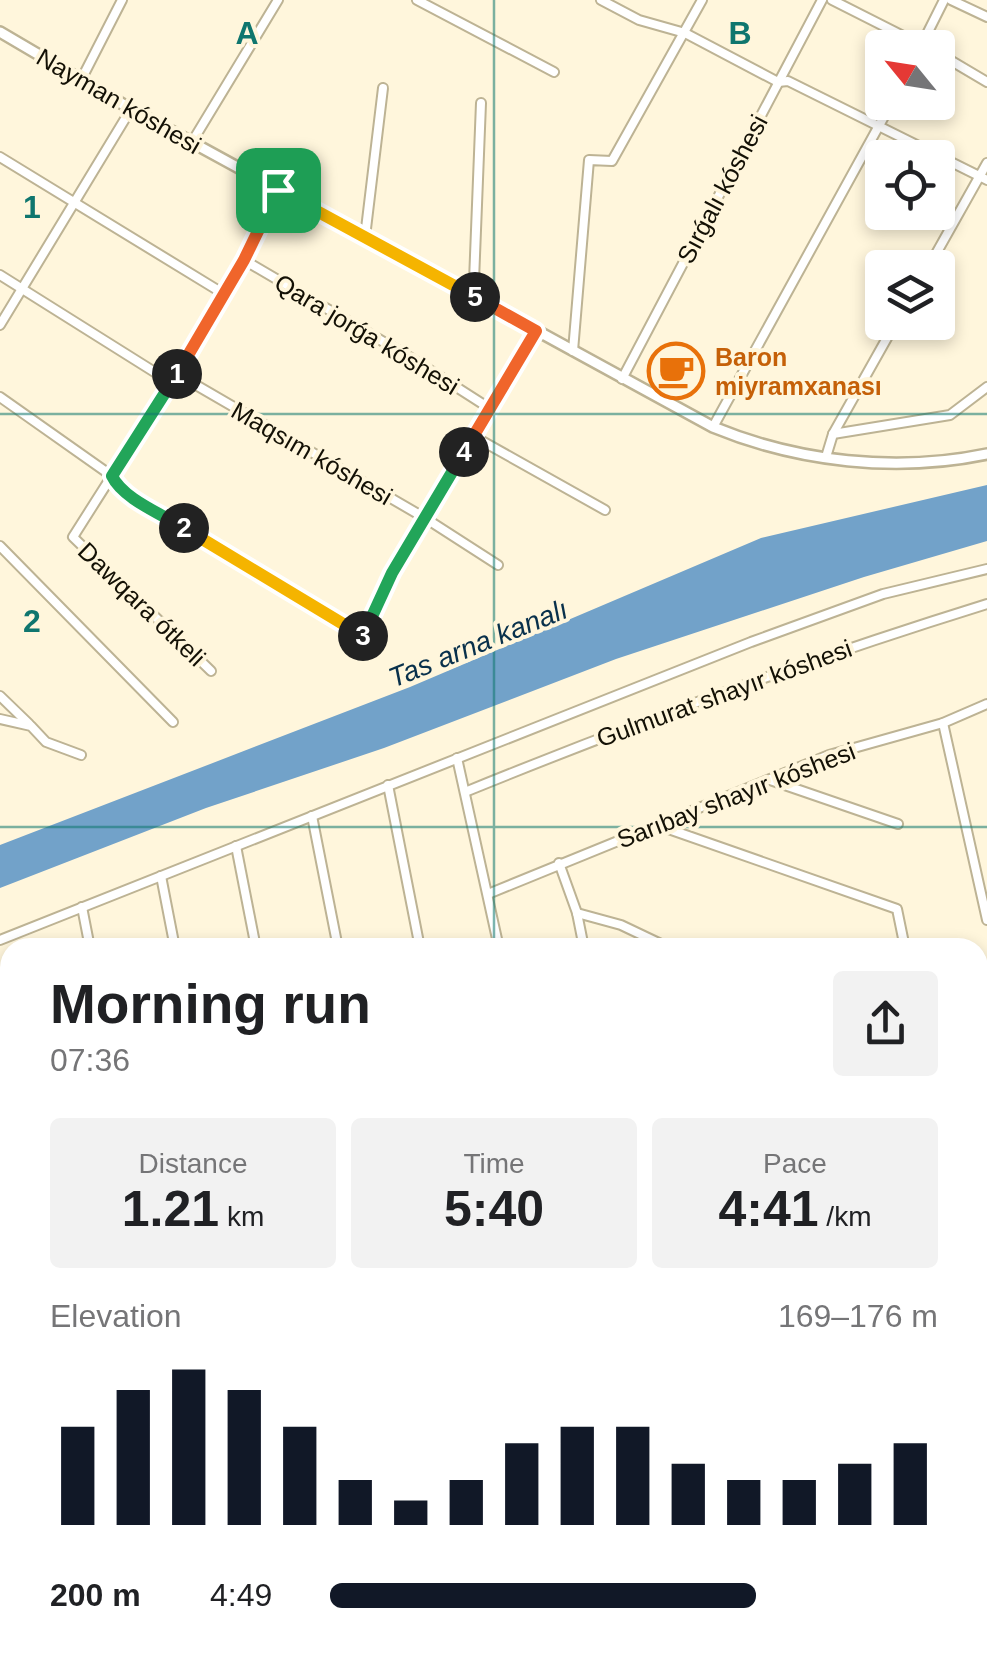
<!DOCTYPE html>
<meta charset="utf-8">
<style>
body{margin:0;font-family:Arial,sans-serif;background:#f2f2f2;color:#202124;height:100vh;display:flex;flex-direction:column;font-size:38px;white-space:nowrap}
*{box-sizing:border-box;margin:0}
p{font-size:32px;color:#757577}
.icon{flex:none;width:55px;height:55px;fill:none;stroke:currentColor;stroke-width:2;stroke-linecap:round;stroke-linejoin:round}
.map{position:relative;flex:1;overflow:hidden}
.details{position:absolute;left:0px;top:938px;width:988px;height:718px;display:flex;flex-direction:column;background:#fff;border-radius:30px 30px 0 0;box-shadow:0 5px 15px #0003}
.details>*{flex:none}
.needle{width:65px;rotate:300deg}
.buttons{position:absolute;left:865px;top:30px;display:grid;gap:20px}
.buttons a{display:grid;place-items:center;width:90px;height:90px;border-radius:10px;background:#fff;box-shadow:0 5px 15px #0003;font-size:50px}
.pin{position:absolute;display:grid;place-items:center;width:85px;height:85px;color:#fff;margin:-42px;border-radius:20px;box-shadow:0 5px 15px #0006}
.km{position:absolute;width:50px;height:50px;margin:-25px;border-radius:50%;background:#222;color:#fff;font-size:28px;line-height:50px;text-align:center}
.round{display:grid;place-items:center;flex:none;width:105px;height:105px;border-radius:10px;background:#f2f2f2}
.head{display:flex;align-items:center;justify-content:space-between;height:170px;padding:0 50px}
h1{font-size:55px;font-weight:600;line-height:75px}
.figures{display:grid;grid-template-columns:repeat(3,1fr);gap:15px;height:170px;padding:10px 50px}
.figures div{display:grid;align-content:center;border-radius:10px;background:#f2f2f2;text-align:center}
.figures b{font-size:50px;font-weight:600}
.figures small{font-size:28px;font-weight:400}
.figures p{font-size:28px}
.chart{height:280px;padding:20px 50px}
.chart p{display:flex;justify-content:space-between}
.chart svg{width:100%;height:180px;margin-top:10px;stroke:#111827;stroke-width:6}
ul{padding:0 50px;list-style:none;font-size:32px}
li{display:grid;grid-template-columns:160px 120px 1fr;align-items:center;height:75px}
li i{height:25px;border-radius:12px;background:#111827}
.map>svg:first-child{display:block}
.commercial{fill:#fce6e9}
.water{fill:#72a2c9}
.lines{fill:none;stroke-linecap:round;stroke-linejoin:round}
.minor-casing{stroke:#bdb394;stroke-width:12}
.major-casing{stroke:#bdb394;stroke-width:14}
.minor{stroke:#fff;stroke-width:8}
.major{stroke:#fff;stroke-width:9}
.split-1-casing{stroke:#fff;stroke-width:20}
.split-2-casing{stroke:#fff;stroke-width:20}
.split-3-casing{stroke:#fff;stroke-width:20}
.split-4-casing{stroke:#fff;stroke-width:20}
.split-5-casing{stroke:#fff;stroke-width:20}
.split-6-casing{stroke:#fff;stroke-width:20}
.split-1{stroke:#f0652b;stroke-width:12}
.split-2{stroke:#22a559;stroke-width:12}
.split-3{stroke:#f5b400;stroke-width:12}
.split-4{stroke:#22a559;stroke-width:12}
.split-5{stroke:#f0652b;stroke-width:12}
.split-6{stroke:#f5b400;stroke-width:12}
.grid{fill:none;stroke:#0f766e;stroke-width:2.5;stroke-opacity:0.55}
.labels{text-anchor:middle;stroke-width:8;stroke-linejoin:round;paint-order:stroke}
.street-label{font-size:25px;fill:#131005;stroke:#fff6dc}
.food-label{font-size:25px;font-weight:bold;fill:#c56008;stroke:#fff6dc;text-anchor:start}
.water-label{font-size:28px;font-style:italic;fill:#08304b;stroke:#fff6dc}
.grid-label{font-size:32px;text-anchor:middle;font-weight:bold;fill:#0f766e;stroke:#fff6dc;stroke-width:8;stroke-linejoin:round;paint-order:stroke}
</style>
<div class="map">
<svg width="987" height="1654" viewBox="0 0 987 1654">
<rect width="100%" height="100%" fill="#fff6dc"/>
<!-- commercial -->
<polygon class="commercial" points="705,1645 781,1645 782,1654 709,1654"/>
<!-- water -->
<polygon class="water" points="987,485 987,541 864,577 616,659 384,748 206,808 0,888 0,845 410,687 761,538"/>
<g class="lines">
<!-- minor casing -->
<g class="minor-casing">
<g id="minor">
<polyline points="417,0 554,72"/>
<polyline points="601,0 639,20 685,33 778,82 788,81 987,180"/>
<polyline points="832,0 927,48"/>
<polyline points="951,0 987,17"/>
<polyline points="920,48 944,0"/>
<polyline points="938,53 987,82"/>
<polyline points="81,80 122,0"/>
<polyline points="192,142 278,0"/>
<polyline points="0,157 224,294"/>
<polyline points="365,237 383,88"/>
<polyline points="244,260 411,358 489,408"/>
<polyline points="928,268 987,163"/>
<polyline points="0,275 172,383"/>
<polyline points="467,293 474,281 481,103"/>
<polyline points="0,325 131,109"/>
<polyline points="573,351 589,160 612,161 702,0"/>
<polyline points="177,374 425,518 498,565"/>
<polyline points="622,379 822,0"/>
<polyline points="0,397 112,476 115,483 134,497 362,637 392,573 536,331"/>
<polyline points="713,427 892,102"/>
<polyline points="833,434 950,415 987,387"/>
<polyline points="473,436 605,510"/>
<polyline points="826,457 833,434 896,322"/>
<polyline points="0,546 173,722"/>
<path d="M211 671 73 537C145 423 219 311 278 190"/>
<polyline points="0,696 29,724"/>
<polyline points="0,719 31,726 46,742 81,755"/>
<polyline points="943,723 987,920"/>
<polyline points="457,758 499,948"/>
<polyline points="770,780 898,824"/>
<polyline points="388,785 420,948"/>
<path d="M465 792C639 721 807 660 987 604"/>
<polyline points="312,816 338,948"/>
<polyline points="657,825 897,909 905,948"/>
<polyline points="236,846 256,948"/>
<polyline points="559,863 577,913 584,948"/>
<polyline points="161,876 175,948"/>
<polyline points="488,894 829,755 943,723 987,704"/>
<polyline points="82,907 90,948"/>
<polyline points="577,913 621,925 663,945 677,948"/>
<polyline points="0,940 751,642 883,594 987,569"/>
<polyline points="978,1201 987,1199"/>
<polyline points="978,1249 987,1246"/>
<polyline points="0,1296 10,1347"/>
<polyline points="978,1349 987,1346"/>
<polyline points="978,1431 987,1428"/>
<polyline points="0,1467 10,1464"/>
<polyline points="0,1514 10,1511"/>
<polyline points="978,1515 987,1513"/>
<polyline points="978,1600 987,1597"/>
<polyline points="0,1618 10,1615"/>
<polyline points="125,1645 128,1654"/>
<polyline points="369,1645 371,1654"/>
<polyline points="693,1645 697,1654"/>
<polyline points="793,1645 794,1654"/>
<polyline points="170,1654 202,1645"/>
<polyline points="456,1654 486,1645"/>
</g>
</g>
<!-- major casing -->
<g class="major-casing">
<g id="major">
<path d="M0 32 131 109 713 427C798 462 896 473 987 454"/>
<polyline points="978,1217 987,1214"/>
<polyline points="978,1231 987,1229"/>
<polyline points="0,1482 10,1480"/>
<polyline points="0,1495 10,1492"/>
</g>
</g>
<!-- minor -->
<use href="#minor" class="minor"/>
<!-- major -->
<use href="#major" class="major"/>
</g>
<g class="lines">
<!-- split-1 casing -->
<g class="split-1-casing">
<polyline id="split-1" points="177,374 244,260 278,190"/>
</g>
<!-- split-2 casing -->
<g class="split-2-casing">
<path id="split-2" d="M177 374 112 476C123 499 162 514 184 528"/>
</g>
<!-- split-3 casing -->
<g class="split-3-casing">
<polyline id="split-3" points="184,528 363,636"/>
</g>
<!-- split-4 casing -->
<g class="split-4-casing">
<polyline id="split-4" points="363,636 392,573 464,452"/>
</g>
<!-- split-5 casing -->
<g class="split-5-casing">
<polyline id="split-5" points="464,452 536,331 475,297"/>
</g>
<!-- split-6 casing -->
<g class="split-6-casing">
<polyline id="split-6" points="278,190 475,297"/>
</g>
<!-- split-1 -->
<use href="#split-1" class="split-1"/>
<!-- split-2 -->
<use href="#split-2" class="split-2"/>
<!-- split-3 -->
<use href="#split-3" class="split-3"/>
<!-- split-4 -->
<use href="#split-4" class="split-4"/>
<!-- split-5 -->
<use href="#split-5" class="split-5"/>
<!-- split-6 -->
<use href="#split-6" class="split-6"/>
</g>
<!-- grid -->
<path class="grid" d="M494 0V948M0 414H987M0 827H987M0 1240H10M978 1240H987M494 1645V1654"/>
<!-- icons -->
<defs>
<g id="cafe-ring" transform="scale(2.875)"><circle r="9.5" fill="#fff6dc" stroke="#e8710a" stroke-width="1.5"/><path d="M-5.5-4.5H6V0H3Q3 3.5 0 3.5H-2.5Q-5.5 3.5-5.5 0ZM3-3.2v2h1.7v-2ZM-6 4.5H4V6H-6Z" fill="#e8710a"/></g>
</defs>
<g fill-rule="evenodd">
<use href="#cafe-ring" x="676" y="371"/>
</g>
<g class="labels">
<!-- street labels -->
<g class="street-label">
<text transform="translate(119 101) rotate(30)" y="9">Nayman kóshesi</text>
<text transform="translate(722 189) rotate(-62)" y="9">Sırǵalı kóshesi</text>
<text transform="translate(367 334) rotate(31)" y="9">Qara jorǵa kóshesi</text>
<text transform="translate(312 453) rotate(30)" y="9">Maqsım kóshesi</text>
<text transform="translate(142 604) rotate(44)" y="9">Dawqara ótkeli</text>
<text transform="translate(724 693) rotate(-20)" y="9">Gulmurat shayır kóshesi</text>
<text transform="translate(736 795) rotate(-21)" y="9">Sarıbay shayır kóshesi</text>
</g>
<!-- food labels -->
<g class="food-label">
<text x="715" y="366">Baron<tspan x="715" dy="29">miyramxanası</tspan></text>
</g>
<!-- water labels -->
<g class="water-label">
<text transform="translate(478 643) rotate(-22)" y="10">Tas arna kanalı</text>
</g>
</g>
<g class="grid-label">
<text x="247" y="44">A</text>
<text x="740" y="44">B</text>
<text x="32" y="218">1</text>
<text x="32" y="632">2</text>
</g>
</svg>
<div class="buttons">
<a><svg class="needle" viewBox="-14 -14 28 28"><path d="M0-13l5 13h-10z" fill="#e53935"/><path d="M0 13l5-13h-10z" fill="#757577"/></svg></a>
<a><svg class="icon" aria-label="locate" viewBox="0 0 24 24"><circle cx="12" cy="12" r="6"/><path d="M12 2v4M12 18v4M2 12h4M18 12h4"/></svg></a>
<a><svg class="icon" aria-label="layers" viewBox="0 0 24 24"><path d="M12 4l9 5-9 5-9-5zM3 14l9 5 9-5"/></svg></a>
</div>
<div class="pin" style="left:278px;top:190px;background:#1e9e55"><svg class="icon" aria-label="arrive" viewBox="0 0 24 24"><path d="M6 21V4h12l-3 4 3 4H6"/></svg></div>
<b class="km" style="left:177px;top:374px">1</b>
<b class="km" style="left:184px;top:528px">2</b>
<b class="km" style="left:363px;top:636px">3</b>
<b class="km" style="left:464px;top:452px">4</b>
<b class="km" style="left:475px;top:297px">5</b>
<section class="details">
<div class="head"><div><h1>Morning run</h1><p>07:36</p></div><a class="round"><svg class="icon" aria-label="share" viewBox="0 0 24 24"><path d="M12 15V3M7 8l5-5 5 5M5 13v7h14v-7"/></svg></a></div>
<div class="figures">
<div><p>Distance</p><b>1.21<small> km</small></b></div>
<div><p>Time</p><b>5:40</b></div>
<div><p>Pace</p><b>4:41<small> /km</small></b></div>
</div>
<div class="chart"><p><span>Elevation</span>169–176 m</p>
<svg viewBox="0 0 160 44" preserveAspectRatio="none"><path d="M5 44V20M15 44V11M25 44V6M35 44V11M45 44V20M55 44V33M65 44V38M75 44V33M85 44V24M95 44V20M105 44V20M115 44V29M125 44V33M135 44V33M145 44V29M155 44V24"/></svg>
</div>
<ul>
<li><b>200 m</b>4:49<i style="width:70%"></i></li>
</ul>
</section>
</div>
